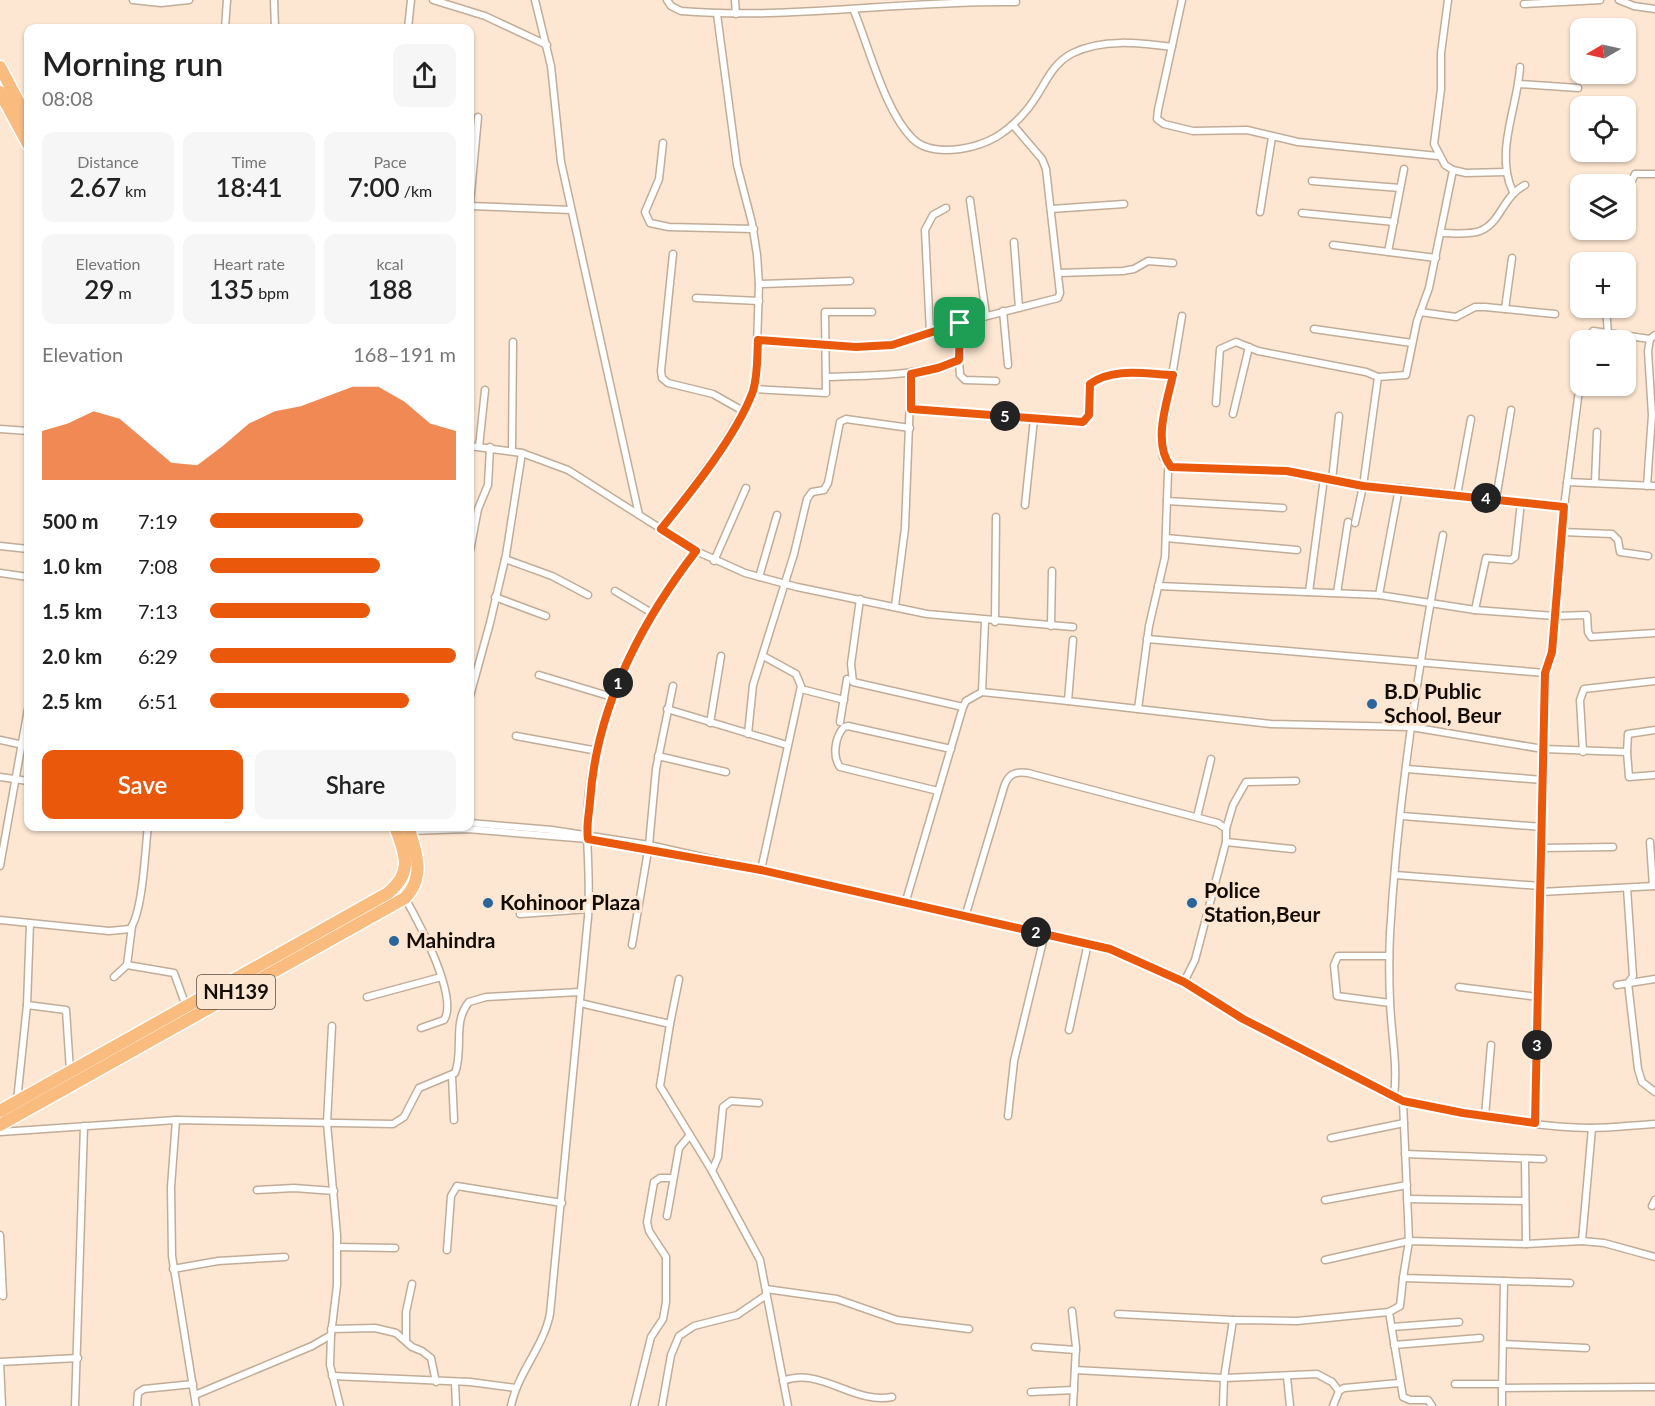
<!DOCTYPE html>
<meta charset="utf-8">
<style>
body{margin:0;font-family:Lato,sans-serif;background:#f6f6f6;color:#222;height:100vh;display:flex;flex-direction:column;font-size:22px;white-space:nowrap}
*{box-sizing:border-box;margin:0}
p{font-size:20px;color:#767676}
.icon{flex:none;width:33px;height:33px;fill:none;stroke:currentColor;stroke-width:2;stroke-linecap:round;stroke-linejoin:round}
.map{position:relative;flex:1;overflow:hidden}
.sheet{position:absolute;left:24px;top:24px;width:450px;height:807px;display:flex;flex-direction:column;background:#fff;border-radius:12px;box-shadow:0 2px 4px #0004}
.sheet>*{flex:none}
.needle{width:39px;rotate:261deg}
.fabs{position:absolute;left:1570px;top:18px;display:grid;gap:12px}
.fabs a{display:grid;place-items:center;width:66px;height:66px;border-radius:12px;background:#fff;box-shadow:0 2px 4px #0004;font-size:30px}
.pin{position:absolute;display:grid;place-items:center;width:51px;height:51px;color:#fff;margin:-26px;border-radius:12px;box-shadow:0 3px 9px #0006}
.km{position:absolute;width:30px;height:30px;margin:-15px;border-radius:50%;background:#222;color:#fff;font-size:16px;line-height:30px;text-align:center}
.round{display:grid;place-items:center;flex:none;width:63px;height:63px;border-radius:12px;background:#f6f6f6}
.headline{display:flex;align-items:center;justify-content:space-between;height:102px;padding:0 18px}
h1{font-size:33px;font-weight:600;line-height:45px}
.stats{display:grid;grid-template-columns:repeat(3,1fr);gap:9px;height:102px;padding:6px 18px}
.stats div{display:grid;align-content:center;border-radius:12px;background:#f6f6f6;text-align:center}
.stats b{font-size:26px;font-weight:600}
.stats small{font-size:16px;font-weight:400}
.stats p{font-size:16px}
.chart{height:168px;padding:12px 18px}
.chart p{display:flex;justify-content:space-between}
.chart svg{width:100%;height:108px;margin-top:6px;fill:#ea580c;opacity:.7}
.cta{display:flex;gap:12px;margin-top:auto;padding:12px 18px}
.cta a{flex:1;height:69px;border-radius:12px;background:#ea580c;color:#fff;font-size:24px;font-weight:600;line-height:69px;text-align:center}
.cta a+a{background:#f6f6f6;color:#222}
ul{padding:0 18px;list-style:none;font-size:20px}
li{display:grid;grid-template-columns:96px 72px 1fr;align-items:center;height:45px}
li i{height:15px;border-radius:8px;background:#ea580c}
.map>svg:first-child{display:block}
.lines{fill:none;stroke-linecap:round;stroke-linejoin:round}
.street-casing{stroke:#c1ac98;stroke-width:9}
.highway-casing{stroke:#fff;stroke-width:15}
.street{stroke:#fff;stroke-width:6}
.highway{stroke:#f9bb7e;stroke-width:12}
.route-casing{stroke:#fff;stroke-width:12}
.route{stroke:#ea580c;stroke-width:8}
.poi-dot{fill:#2a659c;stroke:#fde7d2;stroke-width:2}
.labels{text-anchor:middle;stroke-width:6;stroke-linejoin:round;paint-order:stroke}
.shield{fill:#fde7d2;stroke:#594e42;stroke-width:1.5}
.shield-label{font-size:20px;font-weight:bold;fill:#130c05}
.poi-label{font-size:21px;font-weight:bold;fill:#130c05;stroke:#fde7d2;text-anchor:start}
</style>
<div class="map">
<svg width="1655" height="1406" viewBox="0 0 1655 1406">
<rect width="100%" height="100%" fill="#fde7d2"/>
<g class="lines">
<!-- street casing -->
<g class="street-casing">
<g id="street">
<polyline points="133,0 161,3 189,0"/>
<polyline points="274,0 275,28"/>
<polyline points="433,0 485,16 547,45"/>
<polyline points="535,0 551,66 561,162 639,515"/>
<path d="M667 0 671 6 681 11C794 20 904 0 1016 2"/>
<polyline points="735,0 736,14"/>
<polyline points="1182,0 1158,110 1157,119 1164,124 1193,131 1247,130 1298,142 1438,156"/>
<polyline points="1448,0 1441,53 1441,89 1434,144 1445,165 1453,170 1466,173 1506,172"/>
<polyline points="1619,0 1634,6 1655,9"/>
<polyline points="1524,4 1600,0"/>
<path d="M854 11C869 47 885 112 913 139 925 151 944 151 960 149 988 145 1007 133 1025 112 1043 93 1048 65 1073 53 1103 38 1140 43 1172 47"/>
<polyline points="225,28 227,0"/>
<polyline points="408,28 411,0"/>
<polyline points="1519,84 1578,88"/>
<polyline points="663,143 659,179 645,212 650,223 669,227 754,229"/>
<polyline points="1312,181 1400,188"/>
<path d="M1513 192C1494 153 1518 106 1520 67"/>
<polyline points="1626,194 1635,174 1655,174"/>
<polyline points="970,200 986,315"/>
<polyline points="470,204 478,117"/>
<polyline points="470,206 571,210"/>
<polyline points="1051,209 1124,204"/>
<polyline points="1260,212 1272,137"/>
<polyline points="1302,213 1394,222"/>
<path d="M1442 233C1453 233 1469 235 1480 231 1501 223 1502 197 1525 185"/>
<polyline points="1014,242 1019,308"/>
<polyline points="1333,245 1436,258"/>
<polyline points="1388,252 1404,169"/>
<polyline points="673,254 661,371 662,378 668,383 713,394 743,411"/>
<polyline points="1058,273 1123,271 1134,269 1148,261 1173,263"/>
<polyline points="759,284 850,281"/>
<polyline points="696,298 759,301"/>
<polyline points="1606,308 1608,333"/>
<polyline points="1505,309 1512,258"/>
<polyline points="1003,311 1008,365"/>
<polyline points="1420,312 1456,317 1475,307 1485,307 1555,314"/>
<polyline points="1314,329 1412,343"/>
<polyline points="1593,331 1650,339"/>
<polyline points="930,333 960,323"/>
<path d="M758 340C816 345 875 355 930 333L925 230 933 215 946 208"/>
<polyline points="959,360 960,375 965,380 996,381"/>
<path d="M826 377C872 375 916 377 959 360L960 323 1058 298 1060 293 1046 169 1042 159 1013 125"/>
<polyline points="753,389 826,393 825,312 872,312"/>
<polyline points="1216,403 1220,349 1236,342 1258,351 1366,372 1378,377"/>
<path d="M911 409 1083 421 1089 415 1090 384C1113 367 1146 374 1173 375"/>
<polyline points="1233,414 1249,347"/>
<polyline points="0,429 28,431"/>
<polyline points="470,446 522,453 568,470 696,551 745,573 797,587 927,614 1073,627"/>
<polyline points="479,447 485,390"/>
<polyline points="512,451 513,342"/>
<polyline points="1171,467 1163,457 1161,442 1182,316"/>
<polyline points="1332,480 1339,416"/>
<polyline points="1567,482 1655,486"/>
<polyline points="1595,483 1597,432"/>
<polyline points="1647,486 1652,415 1648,351 1650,339 1655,335"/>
<polyline points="1399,488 1363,486 1378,377 1406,375 1417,321 1429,288 1453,170"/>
<polyline points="1457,495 1471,419"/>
<polyline points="1496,499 1511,410"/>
<polyline points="1167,501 1283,508"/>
<polyline points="1025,505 1034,419"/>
<polyline points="1564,507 1555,616 1475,610 1379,595 1399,488 1564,507 1581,374 1580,351"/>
<polyline points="661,529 719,451 747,404 756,377 759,284 757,255 752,223 737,165 717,14"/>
<polyline points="1562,532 1612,534 1618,540 1620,552 1648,556"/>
<polyline points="1166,538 1297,550"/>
<polyline points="0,546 28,549"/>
<polyline points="470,551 478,509 488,485 490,447"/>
<polyline points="505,559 552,576 588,595"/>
<polyline points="714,561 746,488"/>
<polyline points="0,573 28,577"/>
<polyline points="759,577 777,515"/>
<polyline points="1158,586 1379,595"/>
<polyline points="615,591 652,613"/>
<polyline points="1309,592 1324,478"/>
<polyline points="1337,593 1348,522"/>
<polyline points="495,597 546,616"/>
<polyline points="860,599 851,664 853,682 963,707"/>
<polyline points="895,606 905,528 911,373"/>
<polyline points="1475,610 1486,558 1511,560 1515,557 1521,502"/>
<polyline points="985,621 982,692 1068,701"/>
<polyline points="995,622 996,517"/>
<polyline points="1051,626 1052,571"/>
<polyline points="1147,639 1545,673"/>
<polyline points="1073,640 1068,701 1138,709 1149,626 1165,557 1168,471 1171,467 1287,471 1363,486 1355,523"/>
<polyline points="539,675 612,697"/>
<polyline points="801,689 844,700"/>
<polyline points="470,696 490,623 506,555 522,453"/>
<polyline points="667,709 787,745"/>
<polyline points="1138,709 1271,724 1411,727 1543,749 1627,752 1628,734 1655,730"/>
<polyline points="840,722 847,679"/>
<polyline points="710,723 721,656"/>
<polyline points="748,734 753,685 794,554 807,499 812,492 824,490 828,483 840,422 846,419 910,428"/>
<polyline points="516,736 598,751"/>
<polyline points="0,740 28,746"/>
<polyline points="1583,752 1580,700 1584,689 1655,681"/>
<polyline points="1627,752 1629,777 1655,775"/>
<polyline points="658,756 726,772"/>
<polyline points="1407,769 1543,780"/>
<polyline points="0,777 28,781"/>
<path d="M938 791 840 767C832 756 835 737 844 727L848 726 951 749"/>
<polyline points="1402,816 1542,827"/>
<polyline points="1197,817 1211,759"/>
<polyline points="470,823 552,830 649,845 1110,949 1184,982 1243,1019 1403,1101 1409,1241 1403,1278 1504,1281 1502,1388 1655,1387"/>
<polyline points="1226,829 1233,805 1246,782 1296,781"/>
<polyline points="410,831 467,829 588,839 719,864 724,862"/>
<polyline points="1226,842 1292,849"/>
<polyline points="1650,842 1653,886"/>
<polyline points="1541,848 1613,847"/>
<polyline points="0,866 28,709"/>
<polyline points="761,870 801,686 796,674 763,656"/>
<polyline points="1395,875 1540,886"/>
<polyline points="1627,888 1633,976 1628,983 1638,1069 1642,1082 1655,1092"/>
<polyline points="1540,892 1655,886"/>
<path d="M405 898C418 921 459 997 444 1020L421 1028"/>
<polyline points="905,904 963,707 966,701 982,692"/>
<polyline points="520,914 589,909"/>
<path d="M965 917 1004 787C1008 774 1015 771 1028 773L1218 823 1226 829V842L1195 960 1184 982"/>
<path d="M0 920 109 931 130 929C143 912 145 850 148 826"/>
<polyline points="132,926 127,965 174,973 186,1006 194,1015"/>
<polyline points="632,945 649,845 656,769 673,686"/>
<polyline points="1389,956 1338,956 1334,965 1337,996 1390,1003"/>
<polyline points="114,977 127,965"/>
<polyline points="1617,985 1655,979"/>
<polyline points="1459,987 1538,997"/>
<polyline points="367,997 441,977"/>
<polyline points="580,1003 670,1024 660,1086 712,1171 760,1260 788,1406"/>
<polyline points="27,1005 66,1010 70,1071"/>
<polyline points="670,1024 679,979"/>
<polyline points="1069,1030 1088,943"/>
<polyline points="452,1076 454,1120"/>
<path d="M1394 1096C1398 1064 1391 1033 1390 1001 1389 978 1389 955 1390 933 1398 799 1418 666 1443 535"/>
<polyline points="17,1101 27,1005 30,923"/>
<path d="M1403 1101C1464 1113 1528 1127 1590 1128 1612 1128 1634 1125 1655 1124"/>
<polyline points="1008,1116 1014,1061 1045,933"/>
<polyline points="1485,1116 1491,1045"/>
<polyline points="176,1120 171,1187 172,1256 196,1406"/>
<polyline points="1535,1123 1545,673 1552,652 1555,616 1587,615 1588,632 1591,637 1655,633"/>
<path d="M0 1132 176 1120 393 1124 404 1117 419 1088 455 1073C464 1050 452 1022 469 1002L486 997 580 992"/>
<polyline points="1331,1138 1404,1123"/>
<polyline points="1405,1154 1543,1159"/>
<polyline points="1525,1159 1526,1244"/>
<polyline points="712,1171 718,1157 723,1107 731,1101 759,1103"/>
<polyline points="257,1190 294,1188 334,1191"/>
<polyline points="1407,1199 1525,1201"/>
<polyline points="1325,1200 1407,1185"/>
<polyline points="1652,1206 1655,1200"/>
<polyline points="667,1216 679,1148 690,1135"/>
<polyline points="0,1235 3,1296"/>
<polyline points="1582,1241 1604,1243 1655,1257"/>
<polyline points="337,1247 395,1248"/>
<polyline points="447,1250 451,1196 457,1186 562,1203"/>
<polyline points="1325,1260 1409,1241 1526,1244 1582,1241 1592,1128"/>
<polyline points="173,1269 218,1261 285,1257"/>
<polyline points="1504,1281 1570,1283"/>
<polyline points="766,1289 837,1299 897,1320 969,1329"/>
<polyline points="1072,1311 1076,1347 1073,1406"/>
<polyline points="1389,1312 1403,1397 1410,1400 1428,1400 1432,1406"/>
<polyline points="1118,1314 1233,1320"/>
<polyline points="1392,1327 1459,1322"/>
<polyline points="331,1329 375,1328 396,1333 412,1347 422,1351 431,1358 436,1382"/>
<polyline points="331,1335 330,1365 340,1406"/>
<polyline points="406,1340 406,1312 412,1284"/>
<polyline points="1503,1344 1586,1348"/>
<polyline points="1394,1345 1480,1338"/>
<polyline points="1035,1347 1076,1350"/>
<polyline points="1075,1370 1224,1378 1317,1374 1332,1382 1339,1391"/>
<polyline points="332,1376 470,1382 516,1388"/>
<polyline points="1287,1377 1290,1406"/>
<path d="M783 1381C820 1366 854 1405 892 1397"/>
<polyline points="455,1382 456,1406"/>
<polyline points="1455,1384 1502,1384"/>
<polyline points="1031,1392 1074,1390"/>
<polyline points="195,1395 312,1346 331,1335 337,1285 337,1235 327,1123 332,1026"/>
<polyline points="2,1406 0,1362 78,1358"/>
<polyline points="75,1406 84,1126"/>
<polyline points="137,1406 138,1393 144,1389 193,1384"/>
<path d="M511 1406C518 1372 543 1348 550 1314L588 917C590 889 588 862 587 835 585 730 634 632 696 551"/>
<polyline points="634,1406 651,1337 663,1319 666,1302 666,1257 649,1231 647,1222 654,1182 660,1178 673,1178"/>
<polyline points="662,1406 671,1355 679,1336 694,1326 737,1315 765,1296"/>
<polyline points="1223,1406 1224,1378 1233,1320 1297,1321 1389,1312 1400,1306 1403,1278"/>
<polyline points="1333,1406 1339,1391 1344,1388 1399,1383"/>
<polyline points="1502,1406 1502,1388"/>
</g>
</g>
<!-- highway casing -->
<g class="highway-casing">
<g id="highway">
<polyline points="0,67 28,120"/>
<polyline points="0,92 28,144"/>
<path d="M0 1111 388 893C414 872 405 854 395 826"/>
<path d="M0 1125 405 898C426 876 416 852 408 826"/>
</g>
</g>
<!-- street -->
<use href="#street" class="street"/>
<!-- highway -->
<use href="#highway" class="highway"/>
</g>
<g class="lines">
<!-- route casing -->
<g class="route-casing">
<path id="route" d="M960 323 959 360 938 368 911 374V409L1083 422 1089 415 1090 384C1113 367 1146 374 1173 375 1167 402 1152 443 1171 467L1287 471 1363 486 1564 507 1552 652 1545 673 1535 1123 1463 1113 1403 1101 1243 1019 1184 982 1110 949 761 870 588 839C586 827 589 814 590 802 596 708 639 625 696 551L661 529C691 492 737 435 753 391 758 375 757 357 758 340L856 347 892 345Z"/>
</g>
<!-- route -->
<use href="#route" class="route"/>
</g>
<!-- markers -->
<g class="poi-dot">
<circle cx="1372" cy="704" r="6"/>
<circle cx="488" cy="903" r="6"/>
<circle cx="1192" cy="903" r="6"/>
<circle cx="394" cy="941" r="6"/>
</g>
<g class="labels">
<!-- shield labels -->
<rect class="shield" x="197" y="975" width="78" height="34" rx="4.5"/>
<g class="shield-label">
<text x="236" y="999">NH139</text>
</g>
<!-- poi labels -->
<g class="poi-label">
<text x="1384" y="699">B.D Public<tspan x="1384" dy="24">School, Beur</tspan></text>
<text x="1204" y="898">Police<tspan x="1204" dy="24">Station,Beur</tspan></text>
<text x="500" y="910">Kohinoor Plaza</text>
<text x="406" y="948">Mahindra</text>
</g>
</g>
</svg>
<div class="fabs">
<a><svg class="needle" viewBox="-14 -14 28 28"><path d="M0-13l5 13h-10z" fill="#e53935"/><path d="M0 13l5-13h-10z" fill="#767676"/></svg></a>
<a><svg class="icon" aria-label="locate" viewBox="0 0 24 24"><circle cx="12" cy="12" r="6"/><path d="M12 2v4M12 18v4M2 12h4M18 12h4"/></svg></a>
<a><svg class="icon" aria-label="layers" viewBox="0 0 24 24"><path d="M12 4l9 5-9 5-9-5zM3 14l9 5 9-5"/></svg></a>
<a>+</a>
<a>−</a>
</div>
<div class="pin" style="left:960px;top:323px;background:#1e9e55"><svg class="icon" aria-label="arrive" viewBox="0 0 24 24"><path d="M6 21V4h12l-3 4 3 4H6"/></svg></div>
<b class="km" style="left:618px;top:683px">1</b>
<b class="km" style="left:1036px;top:932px">2</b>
<b class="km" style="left:1537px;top:1045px">3</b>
<b class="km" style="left:1486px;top:498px">4</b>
<b class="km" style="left:1005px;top:416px">5</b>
<section class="sheet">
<div class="headline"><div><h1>Morning run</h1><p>08:08</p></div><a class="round"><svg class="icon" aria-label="share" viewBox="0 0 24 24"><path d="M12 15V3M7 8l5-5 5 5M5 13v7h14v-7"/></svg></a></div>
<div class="stats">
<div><p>Distance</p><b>2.67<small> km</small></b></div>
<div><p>Time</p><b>18:41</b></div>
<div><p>Pace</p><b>7:00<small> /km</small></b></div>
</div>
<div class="stats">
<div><p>Elevation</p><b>29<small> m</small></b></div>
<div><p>Heart rate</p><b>135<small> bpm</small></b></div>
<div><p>kcal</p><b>188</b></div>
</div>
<div class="chart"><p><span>Elevation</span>168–191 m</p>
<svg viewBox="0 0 160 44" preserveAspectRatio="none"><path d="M0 44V24L10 21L20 16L30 19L40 28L50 37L60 38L70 30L80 21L90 16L100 14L110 10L120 6L130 6L140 12L150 21L160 24V44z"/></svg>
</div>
<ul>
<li><b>500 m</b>7:19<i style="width:62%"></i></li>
<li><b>1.0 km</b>7:08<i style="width:69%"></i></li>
<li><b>1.5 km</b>7:13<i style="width:65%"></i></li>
<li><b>2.0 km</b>6:29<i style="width:100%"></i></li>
<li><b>2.5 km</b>6:51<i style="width:81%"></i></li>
</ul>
<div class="cta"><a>Save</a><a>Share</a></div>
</section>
</div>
